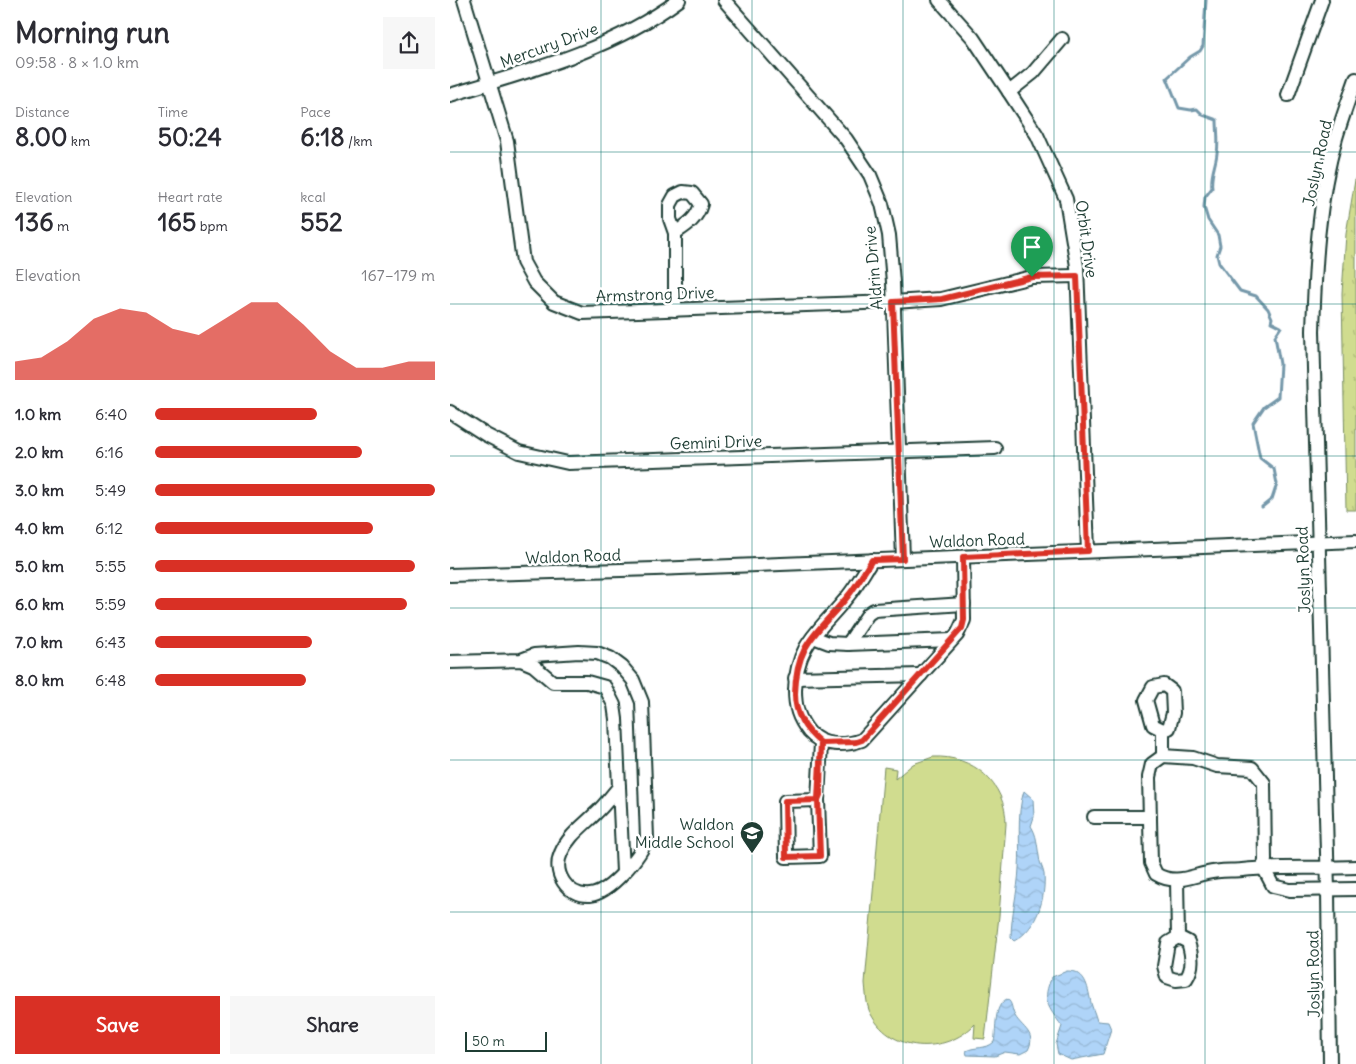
<!DOCTYPE html>
<meta charset="utf-8">
<style>
body{margin:0;font-family:Delius,sans-serif;background:#f7f7f7;color:#2b2b33;height:100vh;display:flex;flex-direction:column;font-size:19px;white-space:nowrap}
*{box-sizing:border-box;margin:0}
p{font-size:16px;color:#7c7c81}
.icon{flex:none;width:28px;height:28px;fill:none;stroke:currentColor;stroke-width:2;stroke-linecap:round;stroke-linejoin:round}
.map{position:relative;flex:1;overflow:hidden}
.details{display:flex;flex-direction:column;background:#fff;width:450px}
.details>*{flex:none}
.scale{position:absolute;left:15px;bottom:12px;width:82px;box-sizing:border-box;padding-left:5px;border:2px solid #1f3d34;border-top:0;font-size:14px;line-height:18px;white-space:nowrap;color:#1f3d34;-webkit-text-stroke:4px #fff;paint-order:stroke}
.pin{position:absolute;display:grid;place-items:center;width:42px;height:42px;color:#fff;margin:-51px -21px;border-radius:50% 50% 50% 0;rotate:-45deg;box-shadow:0 0 5px #0007}
.pin .icon{rotate:45deg}
.round{display:grid;place-items:center;flex:none;width:52px;height:52px;border-radius:0px;background:#f7f7f7}
.overview{display:flex;align-items:center;justify-content:space-between;height:85px;padding:0 15px}
h1{font-size:28px;font-weight:700;line-height:38px}
.figures{display:grid;grid-template-columns:repeat(3,1fr);gap:8px;height:85px;padding:5px 15px}
.figures div{display:grid;align-content:center}
.figures b{font-size:25px;font-weight:700}
.figures small{font-size:14px;font-weight:400}
.figures p{font-size:14px}
.chart{height:140px;padding:10px 15px}
.chart p{display:flex;justify-content:space-between}
.chart svg{width:100%;height:90px;margin-top:5px;fill:#d93025;opacity:.7}
.cta{display:flex;gap:10px;margin-top:auto;padding:10px 15px}
.cta a{flex:1;height:58px;border-radius:0px;background:#d93025;color:#fff;font-size:20px;font-weight:700;line-height:58px;text-align:center}
.cta a+a{background:#f7f7f7;color:#2b2b33}
ul{padding:0 15px;list-style:none;font-size:16px}
li{display:grid;grid-template-columns:80px 60px 1fr;align-items:center;height:38px}
li i{height:12px;border-radius:6px;background:#d93025}
main{display:flex;flex:1;min-height:0}
.map>svg:first-child{display:block}
.green{fill:#d0dc8f;stroke:#788c62}
.park{fill:url(#park-tufts);stroke:#788c62}
.water{fill:url(#water-waves);stroke:#7598aa}
.lines{fill:none;stroke-linecap:round;stroke-linejoin:round}
.stream{stroke:#7598aa;stroke-width:3}
.minor-casing{stroke:#1f3d34;stroke-width:16}
.minor{stroke:#fff;stroke-width:12}
.route-casing{stroke:#fff;stroke-width:10}
.route{stroke:#d93025;stroke-width:6}
.grid{fill:none;stroke:#0f766e;stroke-width:1;stroke-opacity:0.55}
.labels{text-anchor:middle;stroke-width:5;stroke-linejoin:round;paint-order:stroke}
.street-label{font-size:16px;fill:#1f3d34;stroke:#fff}
.poi-label{font-size:16px;fill:#1f3d34;stroke:#fff;text-anchor:end}
</style>
<main>
<section class="details">
<div class="overview"><div><h1>Morning run</h1><p>09:58 · 8 × 1.0 km</p></div><a class="round"><svg class="icon" aria-label="share" viewBox="0 0 24 24"><path d="M12 15V3M7 8l5-5 5 5M5 13v7h14v-7"/></svg></a></div>
<div class="figures">
<div><p>Distance</p><b>8.00<small> km</small></b></div>
<div><p>Time</p><b>50:24</b></div>
<div><p>Pace</p><b>6:18<small> /km</small></b></div>
</div>
<div class="figures">
<div><p>Elevation</p><b>136<small> m</small></b></div>
<div><p>Heart rate</p><b>165<small> bpm</small></b></div>
<div><p>kcal</p><b>552</b></div>
</div>
<div class="chart"><p><span>Elevation</span>167–179 m</p>
<svg viewBox="0 0 160 44" preserveAspectRatio="none"><path d="M0 44V35L10 33L20 25L30 14L40 9L50 11L60 19L70 22L80 14L90 6L100 6L110 17L120 30L130 38L140 38L150 35L160 35V44z"/></svg>
</div>
<ul>
<li><b>1.0 km</b>6:40<i style="width:58%"></i></li>
<li><b>2.0 km</b>6:16<i style="width:74%"></i></li>
<li><b>3.0 km</b>5:49<i style="width:100%"></i></li>
<li><b>4.0 km</b>6:12<i style="width:78%"></i></li>
<li><b>5.0 km</b>5:55<i style="width:93%"></i></li>
<li><b>6.0 km</b>5:59<i style="width:90%"></i></li>
<li><b>7.0 km</b>6:43<i style="width:56%"></i></li>
<li><b>8.0 km</b>6:48<i style="width:54%"></i></li>
</ul>
<div class="cta"><a>Save</a><a>Share</a></div>
</section>
<div class="map">
<svg width="906" height="1064" viewBox="0 0 906 1064">
<defs>
<pattern id="park-tufts" width="24" height="20" patternUnits="userSpaceOnUse" patternTransform="scale(1.25)"><rect width="24" height="20" fill="#d0dc8f"/><path d="M3 7l-1-3M5 7V3M7 7l1-3M15 17l-1-3M17 17v-4M19 17l1-3" fill="none" stroke="#b2be7c"/></pattern>
<pattern id="water-waves" width="16" height="10" patternUnits="userSpaceOnUse" patternTransform="scale(1.25)"><rect width="16" height="10" fill="#afd4f8"/><path d="M0 5q4-4 8 0t8 0" fill="none" stroke="#96b7d5"/></pattern>
</defs>
<rect width="100%" height="100%" fill="#fff"/>
<filter id="ink" filterUnits="userSpaceOnUse"><feTurbulence type="fractalNoise" baseFrequency=".02" numOctaves="2"/><feDisplacementMap in="SourceGraphic" scale="10" xChannelSelector="R" yChannelSelector="G"/><feConvolveMatrix kernelMatrix="1 2 1 2 8 2 1 2 1" color-interpolation-filters="sRGB"/></filter>
<g filter="url(#ink)">
<!-- green -->
<path class="green" d="M483 757C523 755 556 783 556 824L549 916 535 1039 524 1038 525 1024C496 1055 438 1054 419 1010 416 1002 416 992 415 983L434 767 446 769 445 779 463 764Z"/>
<!-- park -->
<polygon class="park" points="906,174 906,510 896,510 892,293 896,234"/>
<!-- water -->
<g class="water">
<path d="M574 791 583 799 584 817 581 826C587 835 587 845 589 856 589 862 593 868 594 874 596 898 587 929 564 941L561 938C561 914 568 892 569 868 571 843 566 815 574 791Z"/>
<path d="M617 971C634 971 637 983 640 998 641 1006 645 1013 647 1021L658 1022 661 1029 653 1054 621 1060 608 1054 606 1044 612 1026C598 1007 591 1000 602 977Z"/>
<path d="M557 999C563 1003 561 1009 565 1016 572 1028 587 1033 578 1050L570 1054 555 1052 545 1056 517 1055 516 1051C525 1046 536 1050 544 1042 547 1029 543 1005 557 999Z"/>
</g>
<g class="lines">
<!-- stream -->
<path class="stream" d="M756 0 753 46 750 51 740 57 717 78 729 108 741 110 747 109 753 115 767 120C767 131 769 142 767 153 766 165 760 175 762 188L755 197 754 207 758 220 768 235 770 246 767 255 769 263 790 291 806 296 818 309 822 318 821 322 831 327 825 336 830 364 828 397 814 407 803 423 810 458 824 469 827 484 822 499 812 507"/>
<!-- minor casing -->
<g class="minor-casing">
<g id="minor">
<polyline points="14,0 57,141 73,262 84,282 104,302 132,313 443,302 491,299 582,277 627,276"/>
<polyline points="274,0 396,139 420,175 432,204 439,235 443,282 453,559"/>
<polyline points="489,0 523,38 559,92 587,135 616,199 627,266 638,551"/>
<polyline points="559,92 583,73 612,39"/>
<path d="M0 95C80 71 161 50 229 0"/>
<polyline points="838,95 872,0"/>
<path d="M225 233C237 225 247 219 251 204L242 193 233 192 225 196 220 205V219L225 233V310"/>
<polyline points="0,412 36,435 69,452 118,463 545,448"/>
<path d="M422 560C414 572 407 585 398 596 372 629 346 643 345 690 345 707 348 718 359 732 372 747 395 746 412 740L507 635 514 620 513 557"/>
<polyline points="0,575 205,569 906,541"/>
<polyline points="363,637 379,643 398,644 418,614 424,610 514,604"/>
<polyline points="398,644 502,640"/>
<path d="M0 662 71 660 84 655 129 652 147 653 160 658 172 667 183 680 192 702 197 838C191 856 160 893 140 895 117 897 102 872 111 853 118 836 133 826 146 813 154 806 161 796 169 787L166 719 164 705 155 687 137 682H103L83 665 71 660"/>
<polyline points="345,678 471,675"/>
<path d="M713 730 703 725 696 700 703 687 714 685 722 691 723 713 719 728 713 730V756L702 764 699 777 701 863 706 874C724 885 739 877 757 873 769 870 780 871 792 870 830 866 868 869 906 867"/>
<polyline points="713,756 743,758 767,766 802,768 814,783 815,860 813,867"/>
<polyline points="169,787 173,872"/>
<polyline points="368,800 335,801 336,857 370,856 368,800 371,743"/>
<polyline points="644,817 700,817"/>
<polyline points="813,867 823,886 840,890 906,889"/>
<path d="M727 880 728 937 718 943 714 966 717 977 726 980 736 979C744 967 742 955 738 942L728 937"/>
<path d="M880 1064 878 890 863 331C865 267 868 200 886 138 892 118 899 99 906 79"/>
</g>
</g>
<!-- minor -->
<use href="#minor" class="minor"/>
</g>
</g>
<g class="lines" filter="url(#ink)">
<!-- route casing -->
<g class="route-casing">
<path id="route" d="M582 277 492 299 443 302 453 559 422 560C414 572 407 585 398 596 368 633 346 642 345 694 345 715 355 730 371 743L370 795 368 800 335 801 336 857 370 856 368 800 371 743 406 742 412 740 512 628 514 620 513 557 638 551 627 276 582 277"/>
</g>
<!-- route -->
<use href="#route" class="route"/>
</g>
<!-- grid -->
<path class="grid" d="M151 0V1064M302 0V1064M453 0V1064M604 0V1064M755 0V1064M0 152H906M0 304H906M0 456H906M0 608H906M0 760H906M0 912H906"/>
<!-- icons -->
<defs>
<g id="school-pin" transform="scale(1.25)"><path d="M0 17L-7.5 6A9.5 9.5 0 1 1 7.5 6Z" fill="#1f3d34" stroke="#fff"/><path d="M0-5L7-2L0 1L-7-2ZM-4 1L0 2.5L4 1V4Q0 6-4 4Z" fill="#fff"/></g>
</defs>
<g fill-rule="evenodd">
<use href="#school-pin" x="302" y="833"/>
</g>
<g class="labels">
<!-- street labels -->
<g class="street-label">
<text transform="translate(99 45) rotate(-20)" y="6">Mercury Drive</text>
<text transform="translate(867 163) rotate(-78)" y="6">Joslyn Road</text>
<text transform="translate(637 239) rotate(82)" y="6">Orbit Drive</text>
<text transform="translate(423 268) rotate(-95)" y="6">Aldrin Drive</text>
<text transform="translate(205 294) rotate(-2)" y="6">Armstrong Drive</text>
<text transform="translate(266 442) rotate(-2)" y="6">Gemini Drive</text>
<text transform="translate(527 540) rotate(-2)" y="6">Waldon Road</text>
<text transform="translate(123 556) rotate(-2)" y="6">Waldon Road</text>
<text transform="translate(853 570) rotate(-92)" y="6">Joslyn Road</text>
<text transform="translate(863 974) rotate(-91)" y="6">Joslyn Road</text>
</g>
<!-- poi labels -->
<g class="poi-label">
<text x="284" y="830">Waldon<tspan x="284" dy="18">Middle School</tspan></text>
</g>
</g>
</svg>
<div class="scale">50 m</div>
<div class="pin" style="left:582px;top:277px;background:#1e9e55"><svg class="icon" aria-label="arrive" viewBox="0 0 24 24"><path d="M6 21V4h12l-3 4 3 4H6"/></svg></div>
</div>
</main>
